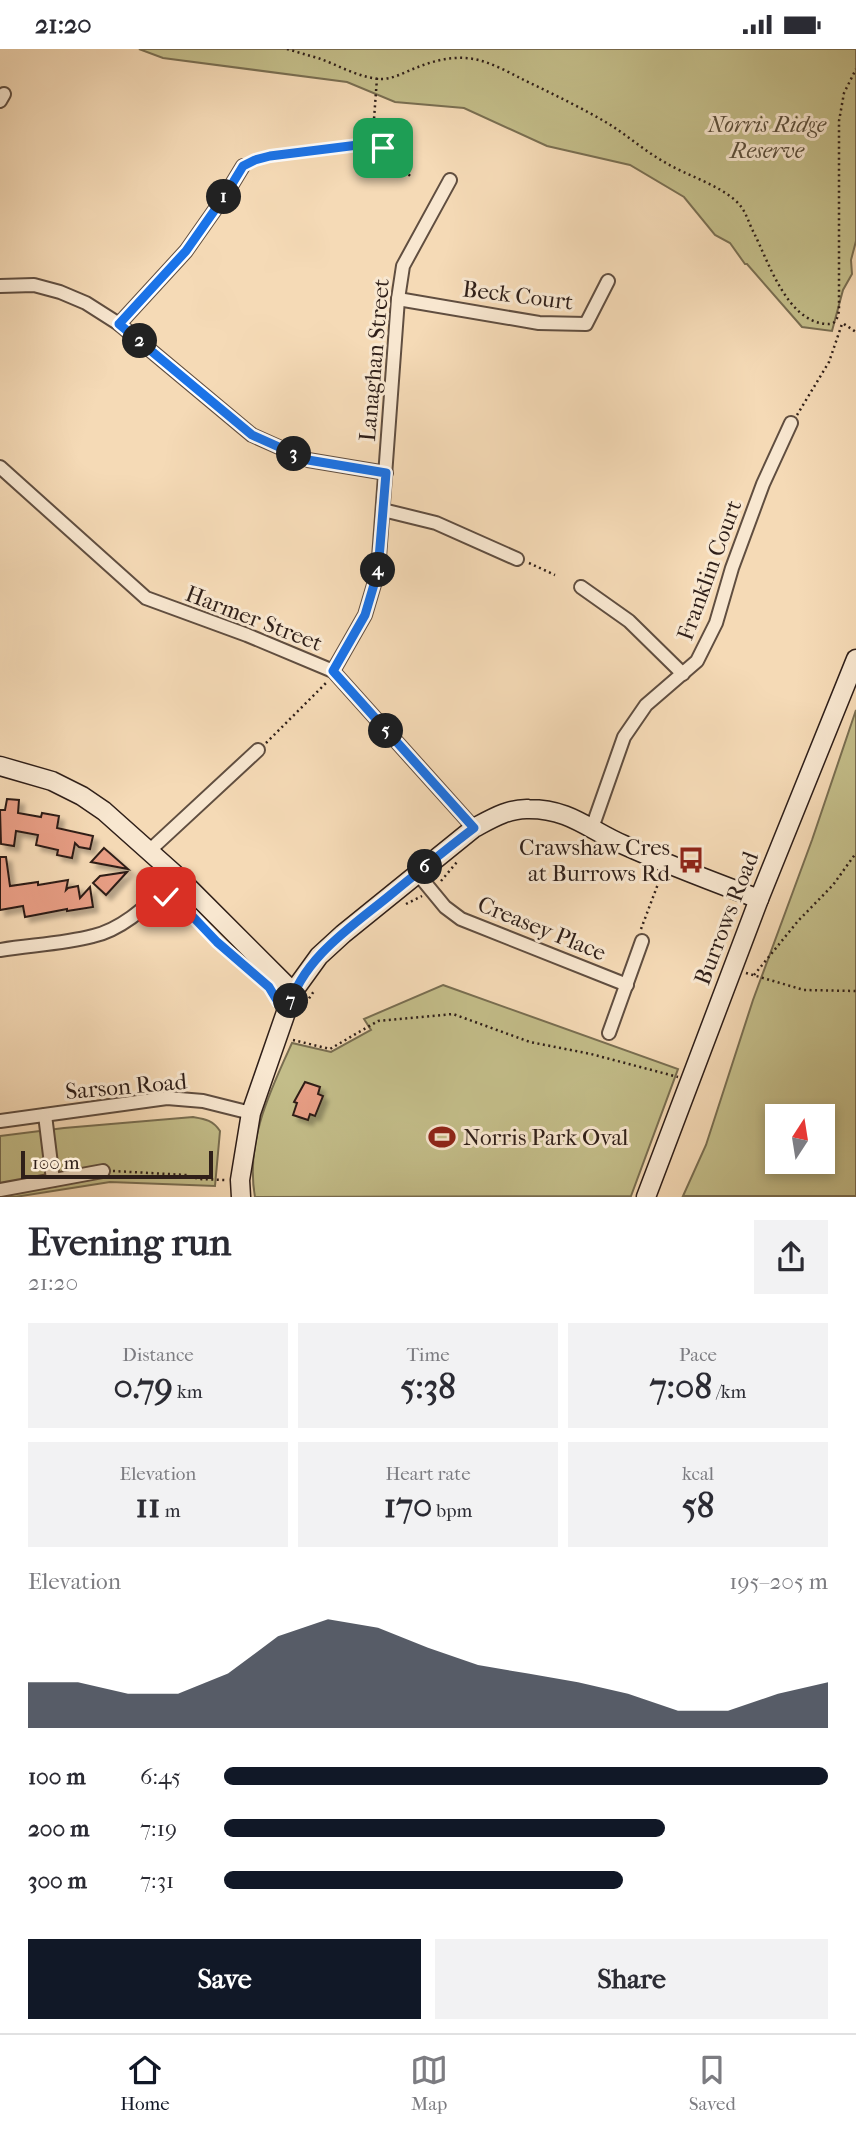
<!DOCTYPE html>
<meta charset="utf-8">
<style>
body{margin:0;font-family:"IM FELL French Canon",serif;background:#f2f2f3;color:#2b2b33;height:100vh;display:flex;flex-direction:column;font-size:26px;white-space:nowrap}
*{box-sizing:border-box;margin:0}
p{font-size:23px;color:#7c7c81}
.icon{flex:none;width:38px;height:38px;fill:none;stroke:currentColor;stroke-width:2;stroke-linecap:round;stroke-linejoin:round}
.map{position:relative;height:1148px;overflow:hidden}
.drawer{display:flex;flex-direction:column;background:#fff;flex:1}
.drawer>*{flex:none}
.needle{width:46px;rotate:12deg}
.fabs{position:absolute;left:765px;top:1055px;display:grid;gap:14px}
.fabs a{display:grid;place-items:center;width:70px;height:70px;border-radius:0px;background:#fff;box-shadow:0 4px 10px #0003;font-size:35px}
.scale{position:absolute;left:21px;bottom:18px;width:192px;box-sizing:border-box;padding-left:7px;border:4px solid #2f1f19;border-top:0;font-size:19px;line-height:24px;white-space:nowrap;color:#2f1f19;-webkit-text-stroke:5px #f8e7d0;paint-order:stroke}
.pin{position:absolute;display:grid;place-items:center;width:60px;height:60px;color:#fff;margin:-30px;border-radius:14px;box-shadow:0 4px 10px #0006}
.km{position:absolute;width:35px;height:35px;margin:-18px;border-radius:50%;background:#222;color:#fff;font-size:19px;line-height:35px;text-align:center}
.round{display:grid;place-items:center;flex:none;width:74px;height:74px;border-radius:0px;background:#f2f2f3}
.summary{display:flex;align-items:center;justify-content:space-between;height:119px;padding:0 28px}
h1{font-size:38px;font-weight:800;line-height:52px}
.metrics{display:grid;grid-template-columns:repeat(3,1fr);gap:10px;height:119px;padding:7px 28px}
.metrics div{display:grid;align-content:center;border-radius:0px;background:#f2f2f3;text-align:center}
.metrics b{font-size:35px;font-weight:800}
.metrics small{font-size:19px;font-weight:400}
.metrics p{font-size:19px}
.chart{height:196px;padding:14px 28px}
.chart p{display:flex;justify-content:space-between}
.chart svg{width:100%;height:126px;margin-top:7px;fill:#111827;opacity:.7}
.primary-button{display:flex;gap:14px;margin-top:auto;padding:14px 28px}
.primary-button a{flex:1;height:80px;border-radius:0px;background:#111827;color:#fff;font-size:28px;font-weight:800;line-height:80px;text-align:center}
.primary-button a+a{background:#f2f2f3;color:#2b2b33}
ul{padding:0 28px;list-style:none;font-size:23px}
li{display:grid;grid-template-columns:112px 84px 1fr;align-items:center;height:52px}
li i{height:18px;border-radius:9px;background:#111827}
.status{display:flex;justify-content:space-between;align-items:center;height:49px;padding:0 35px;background:#fff;direction:ltr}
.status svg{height:19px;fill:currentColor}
.tab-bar{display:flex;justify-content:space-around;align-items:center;height:98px;border-top:2px solid #e1e1e2;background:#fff;font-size:19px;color:#7c7c81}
.tab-bar a{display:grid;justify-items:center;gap:4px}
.tab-bar .active{color:#111827}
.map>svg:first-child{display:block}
.green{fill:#c3bd89;stroke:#796e51;stroke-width:2;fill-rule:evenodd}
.building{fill:#e89e85;stroke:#2f1f19;stroke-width:2;filter:url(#shadow)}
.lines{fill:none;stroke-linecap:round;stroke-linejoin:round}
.street-casing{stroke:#604e40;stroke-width:16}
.secondary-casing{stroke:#2f1f19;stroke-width:21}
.path{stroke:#2f1f19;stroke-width:2.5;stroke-dasharray:2 3.5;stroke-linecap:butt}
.street{stroke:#f8e7d0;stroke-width:12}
.secondary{stroke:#f8e7d0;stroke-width:18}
.route-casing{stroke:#fff;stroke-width:14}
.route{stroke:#1a73e8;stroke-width:9}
.labels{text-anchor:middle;stroke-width:6;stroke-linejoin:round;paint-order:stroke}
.park-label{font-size:23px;font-style:italic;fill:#5b4e3b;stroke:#f8e7d0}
.street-label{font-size:23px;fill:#2f1f19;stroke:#f8e7d0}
.poi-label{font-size:23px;fill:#2f1f19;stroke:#f8e7d0;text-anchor:end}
</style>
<div class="status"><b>21:20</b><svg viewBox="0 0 49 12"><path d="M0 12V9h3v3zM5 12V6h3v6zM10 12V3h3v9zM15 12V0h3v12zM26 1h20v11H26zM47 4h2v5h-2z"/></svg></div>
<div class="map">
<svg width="856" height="1148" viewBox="0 0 856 1148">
<defs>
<filter id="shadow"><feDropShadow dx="5" dy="5" stdDeviation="2" flood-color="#0004"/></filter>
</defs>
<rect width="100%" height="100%" fill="#f5dab6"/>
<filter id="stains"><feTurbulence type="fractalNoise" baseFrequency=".00286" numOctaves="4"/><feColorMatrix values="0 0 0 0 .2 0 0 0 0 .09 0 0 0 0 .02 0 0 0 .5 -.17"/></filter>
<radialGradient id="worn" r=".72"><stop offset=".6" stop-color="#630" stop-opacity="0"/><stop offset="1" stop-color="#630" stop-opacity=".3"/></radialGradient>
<!-- green -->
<g class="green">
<polygon points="139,0 856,0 856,192 851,211 852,225 843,241 832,282 802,278 747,215 745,215 730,194 715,186 684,148 630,116 547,97 464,59 395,53 347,33 163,9"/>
<path d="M856 661V1147H683L706 1096 753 951 812 791ZM777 1068H822V1113H777Z"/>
<path d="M443 936 678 1020 631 1147 255 1148C245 1093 270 1042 292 994L331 1003 371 981 364 970Z"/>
<path d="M193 1068C205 1070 213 1071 220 1082L215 1137 110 1133 15 1148 0 1147V1087L64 1079Z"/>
</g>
<!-- building -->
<g class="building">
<polygon points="7,750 19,751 18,764 41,768 42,764 59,767 57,779 93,787 90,800 79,798 75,794 72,809 57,806 58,801 36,796 38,786 16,782 14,797 1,795 0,761 5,761"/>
<polygon points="104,799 128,820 91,813"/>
<polygon points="0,808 6,808 10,837 38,833 38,836 68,831 66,841 68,839 78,837 80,849 90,838 93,858 67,862 67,860 25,868 23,857 0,861"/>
<polygon points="127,823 106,846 93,834 100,827"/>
<polygon points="305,1033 320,1038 318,1045 323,1047 315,1067 310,1065 308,1071 293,1066 297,1054 294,1053"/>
</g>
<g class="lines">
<!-- street casing -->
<g class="street-casing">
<g id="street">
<polyline points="0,52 4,45"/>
<polyline points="0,237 34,236 60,243 86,254 119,275 252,386 308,411 386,424"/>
<polyline points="398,250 539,274 586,275 608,232"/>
<polyline points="119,275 186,202 226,145 243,117"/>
<polyline points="0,418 146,549 247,586 333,622 474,779"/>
<polyline points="383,461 436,474 517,510"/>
<polyline points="581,538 629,572 683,625"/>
<polyline points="333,622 365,566 378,522 398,250 403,217 450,131"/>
<polyline points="592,779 624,688 646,656 697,612 716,574 732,519 763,435 791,374"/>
<polyline points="149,802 258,701"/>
<polyline points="417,824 445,858 461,870 627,936"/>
<path d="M0 901C30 896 63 895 93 887 127 879 153 850 178 828"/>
<polyline points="609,984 642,892"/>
<polyline points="45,1066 53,1131"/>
<polyline points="0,1072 167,1049 203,1052 251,1064"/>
<polyline points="0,1141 103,1122"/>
</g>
</g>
<!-- secondary casing -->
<g class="secondary-casing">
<g id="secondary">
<polyline points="0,717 52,732 82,747 104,762 178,828 293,943"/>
<path d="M241 1148 240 1131 251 1064 293 943 319 907 343 885 474 779C491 770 509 759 529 760 570 760 589 781 624 796 668 816 714 833 759 850"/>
<polyline points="646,1148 759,850 856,610"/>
</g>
</g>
<!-- path -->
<g class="path">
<path d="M287 0C297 3 307 6 318 9 338 16 361 30 383 30 396 29 407 22 418 18 433 12 449 8 465 9 486 10 506 22 524 31 553 45 582 59 609 75 628 87 646 103 666 114 688 127 717 135 736 152 746 161 748 173 754 184 769 214 787 272 826 275 836 276 837 270 839 262V72L844 44 856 20"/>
<polyline points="377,29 373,84 383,99 412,129"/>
<polyline points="253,112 270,107 358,96 373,84"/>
<polyline points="844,275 856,283"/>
<polyline points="797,366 829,313 842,275"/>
<polyline points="529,514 555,526"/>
<polyline points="266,694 328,632"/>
<polyline points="441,832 457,813"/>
<polyline points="172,849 176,850 217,893 238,911"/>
<polyline points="406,855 422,847"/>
<polyline points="641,880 661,827"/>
<polyline points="746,924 804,941 856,942"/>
<polyline points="754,926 798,872 833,836 856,804"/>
<polyline points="306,954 314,942"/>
<polyline points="293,991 330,1000 378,972 453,965 530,993 591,1005 678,1028"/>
<polyline points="113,1122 186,1126 199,1130 225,1131"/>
</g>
<!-- street -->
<use href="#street" class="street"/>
<!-- secondary -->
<use href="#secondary" class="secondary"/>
</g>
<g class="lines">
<!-- route casing -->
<g class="route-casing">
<path id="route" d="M166 848 176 850 217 893 269 938 278 953 289 959C302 910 351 878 389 847 417 824 445 801 474 779L333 622 365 566 378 522 386 424 308 411 252 386 119 275 186 202 226 145 243 117 255 111 270 107 358 96 373 83 383 99"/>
</g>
<!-- route -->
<use href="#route" class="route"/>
</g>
<!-- icons -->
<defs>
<g id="bus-bare" transform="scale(2.1)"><path d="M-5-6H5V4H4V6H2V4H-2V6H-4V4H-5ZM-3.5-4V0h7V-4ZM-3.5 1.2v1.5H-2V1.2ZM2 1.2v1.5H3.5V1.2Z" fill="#8f2418" stroke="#f8e7d0" stroke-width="2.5" paint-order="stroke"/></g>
<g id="stadium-bare" transform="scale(2.1)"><path d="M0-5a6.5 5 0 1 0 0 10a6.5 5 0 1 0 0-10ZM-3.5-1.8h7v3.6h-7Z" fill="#8f2418" stroke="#f8e7d0" stroke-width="2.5" paint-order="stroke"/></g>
</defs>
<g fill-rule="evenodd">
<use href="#bus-bare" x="691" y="811"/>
<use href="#stadium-bare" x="442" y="1088"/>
</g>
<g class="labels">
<!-- park labels -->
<g class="park-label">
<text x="767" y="83">Norris Ridge<tspan x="767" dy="26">Reserve</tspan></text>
</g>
<!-- street labels -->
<g class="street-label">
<text transform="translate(518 246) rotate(7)" y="8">Beck Court</text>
<text transform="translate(374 311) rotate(-85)" y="8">Lanaghan Street</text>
<text transform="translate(709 521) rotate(-70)" y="8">Franklin Court</text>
<text transform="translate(254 569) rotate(21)" y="8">Harmer Street</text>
<text transform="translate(726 869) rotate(-69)" y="8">Burrows Road</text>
<text transform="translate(542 879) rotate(22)" y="8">Creasey Place</text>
<text transform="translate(126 1037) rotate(-5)" y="8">Sarson Road</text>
</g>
<!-- poi labels -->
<g class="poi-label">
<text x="670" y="806">Crawshaw Cres<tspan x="670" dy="26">at Burrows Rd</tspan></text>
<text x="463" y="1096" text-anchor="start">Norris Park Oval</text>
</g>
</g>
<rect width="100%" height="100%" filter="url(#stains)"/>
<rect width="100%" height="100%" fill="url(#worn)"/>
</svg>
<div class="fabs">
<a><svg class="needle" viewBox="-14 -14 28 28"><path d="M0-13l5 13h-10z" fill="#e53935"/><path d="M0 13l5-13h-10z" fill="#7c7c81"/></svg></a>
</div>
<div class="scale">100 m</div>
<div class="pin" style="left:383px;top:99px;background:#1e9e55"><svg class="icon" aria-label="arrive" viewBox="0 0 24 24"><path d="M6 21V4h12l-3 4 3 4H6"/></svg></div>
<div class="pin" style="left:166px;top:848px;background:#d93025"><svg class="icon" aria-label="check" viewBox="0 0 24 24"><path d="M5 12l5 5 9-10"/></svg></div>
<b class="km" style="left:224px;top:148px">1</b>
<b class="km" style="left:140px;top:292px">2</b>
<b class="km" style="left:294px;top:405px">3</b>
<b class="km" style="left:378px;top:521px">4</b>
<b class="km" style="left:386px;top:682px">5</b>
<b class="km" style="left:425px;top:818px">6</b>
<b class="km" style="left:291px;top:952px">7</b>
</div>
<section class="drawer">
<div class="summary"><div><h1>Evening run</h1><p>21:20</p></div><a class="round"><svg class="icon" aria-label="share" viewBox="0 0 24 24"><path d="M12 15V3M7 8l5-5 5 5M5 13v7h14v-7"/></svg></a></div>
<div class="metrics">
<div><p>Distance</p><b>0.79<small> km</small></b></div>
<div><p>Time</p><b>5:38</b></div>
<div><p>Pace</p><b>7:08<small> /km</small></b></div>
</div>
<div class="metrics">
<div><p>Elevation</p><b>11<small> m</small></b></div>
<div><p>Heart rate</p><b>170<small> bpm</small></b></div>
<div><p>kcal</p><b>58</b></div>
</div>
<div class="chart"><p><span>Elevation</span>195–205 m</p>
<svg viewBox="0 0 160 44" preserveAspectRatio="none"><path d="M0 44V28L10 28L20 32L30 32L40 25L50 12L60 6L70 9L80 16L90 22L100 25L110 28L120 32L130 38L140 38L150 32L160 28V44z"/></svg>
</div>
<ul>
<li><b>100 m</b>6:45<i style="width:100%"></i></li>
<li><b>200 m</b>7:19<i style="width:73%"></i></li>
<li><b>300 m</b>7:31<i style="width:66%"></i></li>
</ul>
<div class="primary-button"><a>Save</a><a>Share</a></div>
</section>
<nav class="tab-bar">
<a class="active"><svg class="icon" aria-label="home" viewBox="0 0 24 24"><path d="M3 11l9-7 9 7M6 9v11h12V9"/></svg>Home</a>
<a><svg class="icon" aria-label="map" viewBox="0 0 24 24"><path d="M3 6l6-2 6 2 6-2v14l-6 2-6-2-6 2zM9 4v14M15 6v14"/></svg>Map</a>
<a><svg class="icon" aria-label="saved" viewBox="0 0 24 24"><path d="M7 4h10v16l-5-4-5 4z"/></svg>Saved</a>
</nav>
